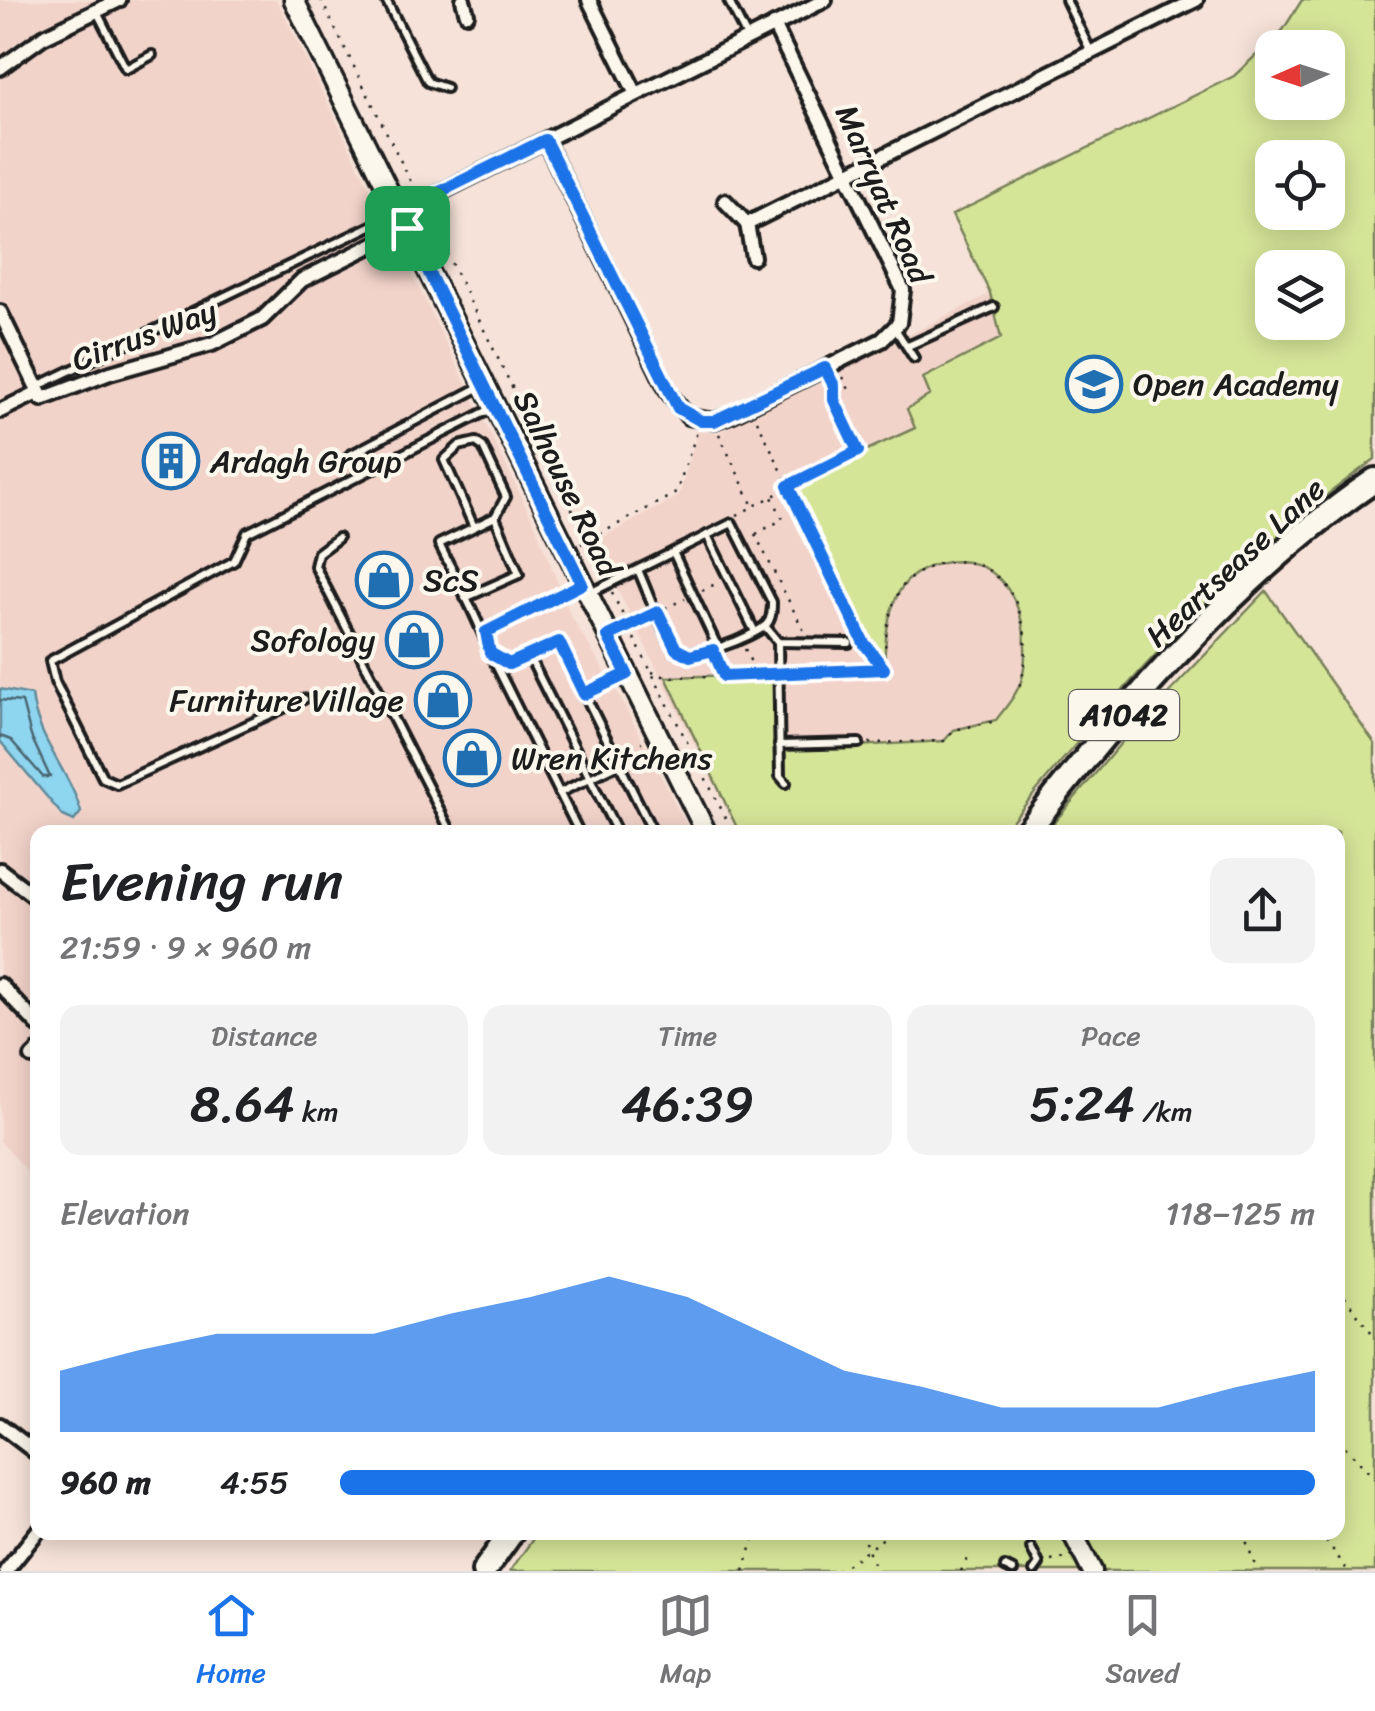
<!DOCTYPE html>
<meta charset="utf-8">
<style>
body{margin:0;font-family:Sriracha,sans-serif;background:#f2f2f2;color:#202124;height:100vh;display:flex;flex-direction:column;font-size:38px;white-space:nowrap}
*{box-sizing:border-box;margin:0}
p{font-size:32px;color:#757577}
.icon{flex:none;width:55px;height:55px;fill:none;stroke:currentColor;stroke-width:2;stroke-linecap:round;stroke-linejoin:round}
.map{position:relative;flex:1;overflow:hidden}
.details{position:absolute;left:30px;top:825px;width:1315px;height:715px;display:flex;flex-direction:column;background:#fff;border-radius:20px;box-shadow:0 5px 25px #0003}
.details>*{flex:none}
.needle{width:65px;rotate:267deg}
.controls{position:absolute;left:1255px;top:30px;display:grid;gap:20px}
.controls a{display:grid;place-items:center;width:90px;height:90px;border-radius:20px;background:#fff;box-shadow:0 5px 25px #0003;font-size:50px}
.pin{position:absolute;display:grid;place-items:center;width:85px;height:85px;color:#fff;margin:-42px;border-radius:20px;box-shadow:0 5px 15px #0006}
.round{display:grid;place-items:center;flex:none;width:105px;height:105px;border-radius:20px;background:#f2f2f2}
.headline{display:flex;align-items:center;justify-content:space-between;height:170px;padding:0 30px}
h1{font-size:55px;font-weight:600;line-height:75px}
.metrics{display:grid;grid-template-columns:repeat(3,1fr);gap:15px;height:170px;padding:10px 30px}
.metrics div{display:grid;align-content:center;border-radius:20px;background:#f2f2f2;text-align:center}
.metrics b{font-size:50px;font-weight:600}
.metrics small{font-size:28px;font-weight:400}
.metrics p{font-size:28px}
.chart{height:280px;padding:20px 30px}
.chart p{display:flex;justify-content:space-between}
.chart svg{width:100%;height:180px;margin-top:10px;fill:#1a73e8;opacity:.7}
ul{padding:0 30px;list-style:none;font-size:32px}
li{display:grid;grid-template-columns:160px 120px 1fr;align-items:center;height:75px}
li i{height:25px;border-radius:12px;background:#1a73e8}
.tab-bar{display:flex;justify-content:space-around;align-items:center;height:140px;border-top:2px solid #e0e0e0;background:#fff;font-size:28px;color:#757577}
.tab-bar a{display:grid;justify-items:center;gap:5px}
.tab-bar .current{color:#1a73e8}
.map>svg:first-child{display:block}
.built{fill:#f2d3ca;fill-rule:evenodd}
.green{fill:#d5e598;stroke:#78805a;stroke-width:2.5;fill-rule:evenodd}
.water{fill:#8ed5f0;stroke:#608b9b;stroke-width:2.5}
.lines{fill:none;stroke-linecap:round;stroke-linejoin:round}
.shore{stroke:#4a6671;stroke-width:2.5}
.lane-casing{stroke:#1c1c1c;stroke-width:14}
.street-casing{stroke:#1c1c1c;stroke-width:20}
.secondary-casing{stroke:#1c1c1c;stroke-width:25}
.highway-casing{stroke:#1c1c1c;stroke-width:30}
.path{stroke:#1c1c1c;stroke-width:2.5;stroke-dasharray:2.5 8;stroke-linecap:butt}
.lane{stroke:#fbf7ec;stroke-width:6}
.street{stroke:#fbf7ec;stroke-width:12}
.secondary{stroke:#fbf7ec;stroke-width:18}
.highway{stroke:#fbf7ec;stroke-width:22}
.route-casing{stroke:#fff;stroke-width:20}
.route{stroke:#1a73e8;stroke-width:12}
.labels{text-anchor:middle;stroke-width:8;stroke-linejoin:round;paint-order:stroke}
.shield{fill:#fbf7ec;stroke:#5f5e5a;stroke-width:2.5}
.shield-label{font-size:30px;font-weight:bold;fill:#1c1c1c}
.street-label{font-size:32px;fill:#1c1c1c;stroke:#fbf7ec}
.poi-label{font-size:32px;fill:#1c1c1c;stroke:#fbf7ec;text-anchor:start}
</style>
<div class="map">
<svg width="1375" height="1571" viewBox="0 0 1375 1571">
<rect width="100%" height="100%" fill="#f6e2d8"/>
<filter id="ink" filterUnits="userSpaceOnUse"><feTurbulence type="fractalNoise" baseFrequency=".01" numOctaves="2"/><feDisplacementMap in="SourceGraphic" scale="20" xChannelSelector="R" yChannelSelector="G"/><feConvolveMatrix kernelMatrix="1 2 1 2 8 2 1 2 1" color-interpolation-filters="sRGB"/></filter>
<g filter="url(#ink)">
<!-- built -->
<g class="built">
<polygon points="0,0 277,0 533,520 571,616 619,695 690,832 38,832 37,1182 0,1141"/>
<path d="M1302 0H1375V459L1222 587 1140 671 1003 832H738L594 542 679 496 698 431 718 433 989 294 952 215 1234 76 1283 30ZM1272 48H1328V102H1272ZM1272 158H1328V212H1272ZM1272 268H1328V322H1272Z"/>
</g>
<!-- green -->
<g class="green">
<path d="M1302 0H1375V459C1231 561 1113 696 1003 832H739L666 677 777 674 784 750 944 741 954 730 996 720C1006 707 1020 691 1023 674 1034 616 1002 542 932 566 918 571 905 580 898 594 886 616 885 645 884 669L865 643 788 486 915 428 907 409 930 395 923 378 1001 338 990 293 952 215 1234 76 1283 30ZM1272 48H1328V102H1272ZM1272 158H1328V212H1272ZM1272 268H1328V322H1272Z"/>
<polygon points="1266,591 1375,744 1375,1571 510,1571 538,1532 1338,1532 1338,832 1046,832 1121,743"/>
</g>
<!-- water -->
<path class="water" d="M0 689 32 695C37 740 69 770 81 812L74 821 63 816 0 741Z"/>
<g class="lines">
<!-- shore -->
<polyline class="shore" points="0,700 22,702 31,736 50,777 43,777 11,740 0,736"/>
<!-- lane casing -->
<g class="lane-casing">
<g id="lane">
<polyline points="386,0 428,82 446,88"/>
<polyline points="728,0 747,37"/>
<polyline points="1066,0 1091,52"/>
<polyline points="97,12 126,69 152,55"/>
<polyline points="896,330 914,358"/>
<polyline points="908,346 994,307"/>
<polyline points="36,387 398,213"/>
<polyline points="350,455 480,387"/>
<polyline points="474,527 444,460 459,446 476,442 483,447 506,497 495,517"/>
<polyline points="707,535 754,630"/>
<polyline points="338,538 318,553 315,566 451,832"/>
<polyline points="673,552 718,648"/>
<path d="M592 592 732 523 772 602C772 610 772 619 766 625 753 637 692 662 677 649 663 637 647 589 638 570"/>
<path d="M465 598 519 574 495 517 439 544C457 580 477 616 490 653L579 832"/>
<polyline points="765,626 778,642 849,643"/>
<polyline points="486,631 581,584"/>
<polyline points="609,635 657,612"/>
<polyline points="778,642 780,776 786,783"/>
<polyline points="529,656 617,832"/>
<polyline points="494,658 509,664 559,643 653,832"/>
<polyline points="304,699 117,784 103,778 55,682 50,661 234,561 247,533 491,409"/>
<polyline points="779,745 859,743"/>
<polyline points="559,793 619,764"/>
<polyline points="1031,1548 1039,1564 1034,1571"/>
<polyline points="1005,1567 1013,1571"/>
</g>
</g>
<!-- street casing -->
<g class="street-casing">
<g id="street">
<polyline points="463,0 467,14"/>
<polyline points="589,0 636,94"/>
<polyline points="0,68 43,37 119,0"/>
<polyline points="545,140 668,392 688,417 714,421 733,414 882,340 899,323 903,290 774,25"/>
<polyline points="725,201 747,224 1196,0"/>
<polyline points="399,213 825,0"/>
<polyline points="747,224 753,257"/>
<polyline points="0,312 39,392"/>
<polyline points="39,392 42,399 110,373 212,344 262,319 302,280 407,228"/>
<polyline points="0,411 39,392"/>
<polyline points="0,870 38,899"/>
<polyline points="0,985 38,1025"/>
<polyline points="32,1057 38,1051"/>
<polyline points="0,1425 38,1454"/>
<polyline points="6,1571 38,1531"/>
</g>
</g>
<!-- secondary casing -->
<g class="secondary-casing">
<g id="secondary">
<polyline points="294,0 706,832"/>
<polyline points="1072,1532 1092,1571"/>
</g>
</g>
<!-- highway casing -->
<g class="highway-casing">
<g id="highway">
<path d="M1027 832C1123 707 1244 569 1375 480"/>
<polyline points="484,1571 512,1532"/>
</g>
</g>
<!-- path -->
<g class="path">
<polyline points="321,0 415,190"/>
<polyline points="428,216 605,576"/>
<polyline points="843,377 851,394"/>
<polyline points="757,420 865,643 882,667"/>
<polyline points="719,434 752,504"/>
<polyline points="737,515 858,451 834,400 832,383"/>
<polyline points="755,534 804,631"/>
<polyline points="756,534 783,519 772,497"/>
<polyline points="581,544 676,493 697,432"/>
<polyline points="702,591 717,583"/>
<polyline points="612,593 624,617"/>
<polyline points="665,608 685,599"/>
<polyline points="634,638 733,832"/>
<polyline points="745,649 756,674"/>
<polyline points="717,659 724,674"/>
<polyline points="652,672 666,677 768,675"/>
<path d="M791 673 884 669C885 645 886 616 898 594 905 580 918 571 933 566 1006 540 1043 631 1018 689"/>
<polyline points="592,690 612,681"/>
<polyline points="869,743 944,741 954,730 996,721"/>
<polyline points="622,751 642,742"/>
<polyline points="1338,1288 1375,1337"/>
<polyline points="1338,1439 1375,1479"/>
<polyline points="861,1532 876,1571"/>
<polyline points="1243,1532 1257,1571"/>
<polyline points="1320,1532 1348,1571"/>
<polyline points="1051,1561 1067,1558"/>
<polyline points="744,1571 756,1532"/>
<polyline points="838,1571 892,1532"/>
<polyline points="961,1571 968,1557"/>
</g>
<!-- lane -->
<use href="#lane" class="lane"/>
<!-- street -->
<use href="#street" class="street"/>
<!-- secondary -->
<use href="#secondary" class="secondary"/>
<!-- highway -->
<use href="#highway" class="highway"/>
</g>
</g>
<g class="lines" filter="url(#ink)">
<!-- route casing -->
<g class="route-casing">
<polygon id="route" points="545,140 678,408 701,421 714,421 825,368 834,386 834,400 858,451 788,486 864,643 884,669 724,676 713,650 690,656 676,649 658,612 608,636 627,674 584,694 559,642 509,664 490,653 486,632 582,584 399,212"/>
</g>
<!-- route -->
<use href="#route" class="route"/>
</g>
<!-- icons -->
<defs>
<g id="school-ring" transform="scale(2.875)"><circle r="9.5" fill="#fbf7ec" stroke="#1f6fb2" stroke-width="1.5"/><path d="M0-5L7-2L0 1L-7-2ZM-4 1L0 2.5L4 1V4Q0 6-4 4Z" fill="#1f6fb2"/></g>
<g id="building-ring" transform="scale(2.875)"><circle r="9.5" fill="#fbf7ec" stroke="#1f6fb2" stroke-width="1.5"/><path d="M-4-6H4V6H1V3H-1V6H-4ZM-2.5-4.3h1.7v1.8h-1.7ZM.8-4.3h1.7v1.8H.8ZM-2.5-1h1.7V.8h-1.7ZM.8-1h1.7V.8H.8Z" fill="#1f6fb2"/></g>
<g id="shop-ring" transform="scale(2.875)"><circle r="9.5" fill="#fbf7ec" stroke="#1f6fb2" stroke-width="1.5"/><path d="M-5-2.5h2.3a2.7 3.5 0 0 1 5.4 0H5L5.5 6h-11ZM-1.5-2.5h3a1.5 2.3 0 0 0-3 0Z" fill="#1f6fb2"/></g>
</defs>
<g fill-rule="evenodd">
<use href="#school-ring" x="1094" y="384"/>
<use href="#building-ring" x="171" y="461"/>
<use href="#shop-ring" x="384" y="580"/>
<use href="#shop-ring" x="414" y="640"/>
<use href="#shop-ring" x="443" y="700"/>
<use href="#shop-ring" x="472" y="758"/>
</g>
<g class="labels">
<!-- shield labels -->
<rect class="shield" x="1069" y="690" width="110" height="50" rx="8"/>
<g class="shield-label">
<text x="1124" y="725">A1042</text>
</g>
<!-- street labels -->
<g class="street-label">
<text transform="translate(884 194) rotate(66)" y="11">Marryat Road</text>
<text transform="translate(144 335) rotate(-20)" y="11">Cirrus Way</text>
<text transform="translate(567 483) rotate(64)" y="11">Salhouse Road</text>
<text transform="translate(1235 562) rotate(-43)" y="11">Heartsease Lane</text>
</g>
<!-- poi labels -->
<g class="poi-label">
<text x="1133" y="395">Open Academy</text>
<text x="210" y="472">Ardagh Group</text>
<text x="423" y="591">ScS</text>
<text x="375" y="651" text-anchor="end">Sofology</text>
<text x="404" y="711" text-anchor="end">Furniture Village</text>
<text x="511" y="769">Wren Kitchens</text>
</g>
</g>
</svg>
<div class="controls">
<a><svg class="needle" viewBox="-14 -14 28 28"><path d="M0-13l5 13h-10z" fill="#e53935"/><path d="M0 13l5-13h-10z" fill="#757577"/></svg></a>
<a><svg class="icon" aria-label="locate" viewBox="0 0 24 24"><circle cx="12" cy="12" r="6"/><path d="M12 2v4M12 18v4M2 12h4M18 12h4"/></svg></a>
<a><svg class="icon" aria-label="layers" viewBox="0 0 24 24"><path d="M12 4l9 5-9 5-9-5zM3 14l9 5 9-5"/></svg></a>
</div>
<div class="pin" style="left:407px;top:228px;background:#1e9e55"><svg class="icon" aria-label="arrive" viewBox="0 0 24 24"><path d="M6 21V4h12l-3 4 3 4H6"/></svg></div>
<section class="details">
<div class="headline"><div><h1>Evening run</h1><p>21:59 · 9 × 960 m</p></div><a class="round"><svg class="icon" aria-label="share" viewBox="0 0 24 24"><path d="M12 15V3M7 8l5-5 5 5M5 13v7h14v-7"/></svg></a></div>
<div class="metrics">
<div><p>Distance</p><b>8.64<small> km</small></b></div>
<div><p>Time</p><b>46:39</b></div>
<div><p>Pace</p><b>5:24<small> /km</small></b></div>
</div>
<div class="chart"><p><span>Elevation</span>118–125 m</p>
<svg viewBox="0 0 160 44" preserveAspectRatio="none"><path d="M0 44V29L10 24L20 20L30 20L40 20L50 15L60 11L70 6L80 11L90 20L100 29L110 33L120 38L130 38L140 38L150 33L160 29V44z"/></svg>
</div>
<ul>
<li><b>960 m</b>4:55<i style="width:100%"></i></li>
</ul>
</section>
</div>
<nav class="tab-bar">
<a class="current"><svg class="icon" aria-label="home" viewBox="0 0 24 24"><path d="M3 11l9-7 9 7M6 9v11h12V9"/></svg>Home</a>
<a><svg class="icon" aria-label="map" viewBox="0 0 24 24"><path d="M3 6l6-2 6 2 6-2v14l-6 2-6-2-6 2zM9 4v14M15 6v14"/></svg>Map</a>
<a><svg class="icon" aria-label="saved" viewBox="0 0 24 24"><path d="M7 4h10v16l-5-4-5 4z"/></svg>Saved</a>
</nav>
